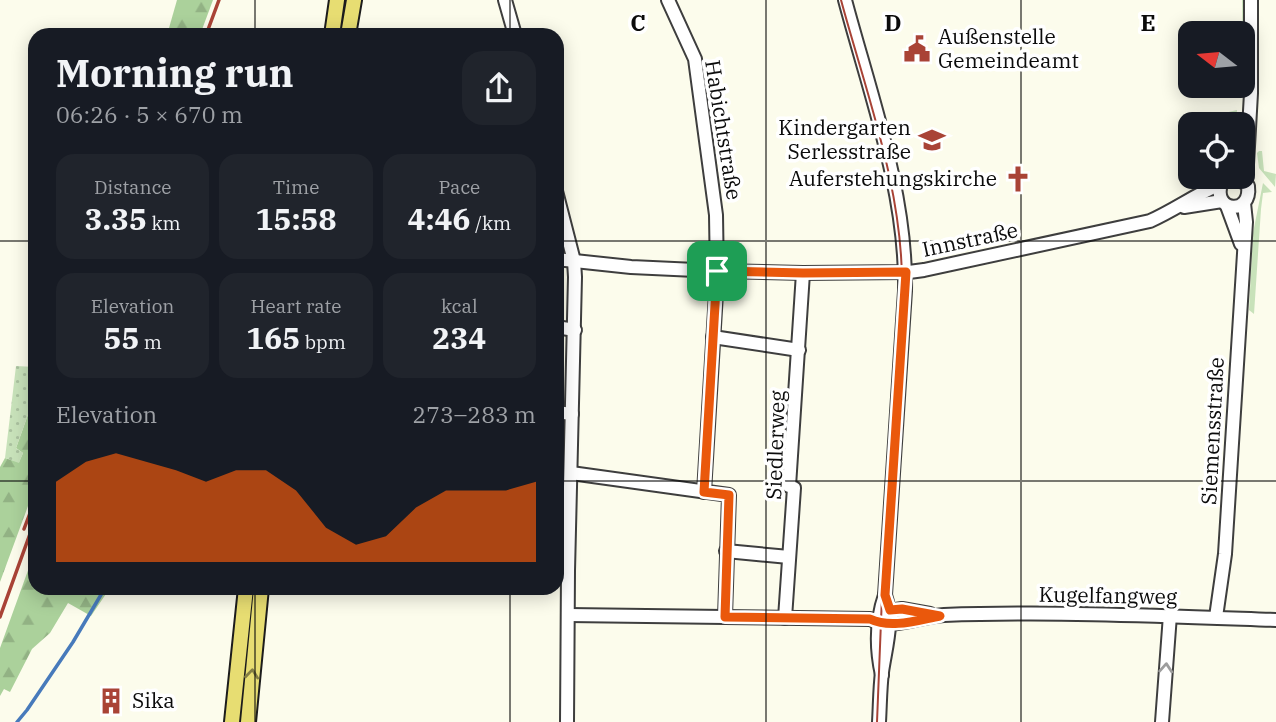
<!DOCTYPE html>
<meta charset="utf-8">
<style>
body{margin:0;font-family:"IBM Plex Serif",serif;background:#20242c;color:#f1f3f6;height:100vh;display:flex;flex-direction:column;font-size:26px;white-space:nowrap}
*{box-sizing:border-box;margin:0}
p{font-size:23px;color:#9ea1a6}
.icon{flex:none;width:38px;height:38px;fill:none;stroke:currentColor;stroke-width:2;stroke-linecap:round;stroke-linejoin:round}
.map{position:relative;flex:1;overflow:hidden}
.drawer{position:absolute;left:28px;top:28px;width:536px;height:567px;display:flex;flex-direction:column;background:#171b24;border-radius:21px;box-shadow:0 4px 18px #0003}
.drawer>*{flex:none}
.needle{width:46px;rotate:286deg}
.fabs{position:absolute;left:1178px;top:21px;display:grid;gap:14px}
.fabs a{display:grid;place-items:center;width:77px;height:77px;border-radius:14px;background:#171b24;box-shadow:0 4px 18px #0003;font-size:35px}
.pin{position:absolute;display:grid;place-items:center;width:60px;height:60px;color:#fff;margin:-30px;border-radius:14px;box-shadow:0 4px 10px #0006}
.round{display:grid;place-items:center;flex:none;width:74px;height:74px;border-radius:21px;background:#20242c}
.summary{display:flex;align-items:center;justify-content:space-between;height:119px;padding:0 28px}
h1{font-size:38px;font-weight:700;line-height:52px}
.metrics{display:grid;grid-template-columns:repeat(3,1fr);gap:10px;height:119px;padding:7px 28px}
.metrics div{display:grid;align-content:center;border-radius:18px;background:#20242c;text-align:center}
.metrics b{font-size:30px;font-weight:700}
.metrics small{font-size:19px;font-weight:400}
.metrics p{font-size:19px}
.chart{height:196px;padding:14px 28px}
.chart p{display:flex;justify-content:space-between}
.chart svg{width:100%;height:126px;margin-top:7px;fill:#ea580c;opacity:.7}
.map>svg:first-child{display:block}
.grass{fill:#c8e2ba}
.forest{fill:url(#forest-firs)}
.garden{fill:url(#garden-dots)}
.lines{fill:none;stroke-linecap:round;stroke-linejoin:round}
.stream{stroke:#477abb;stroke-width:3.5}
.minor-casing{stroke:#3e3e3e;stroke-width:16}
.major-casing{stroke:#1c1c1c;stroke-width:18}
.minor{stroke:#fff;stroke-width:12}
.major{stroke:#e7dd72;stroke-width:14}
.tram{stroke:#a94336;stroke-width:2}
.rail{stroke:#a94336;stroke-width:3.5}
.oneway{stroke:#9d9d9d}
.oneway2{stroke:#847e44}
.route-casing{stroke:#fff;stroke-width:14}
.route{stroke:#ea580c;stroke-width:9}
.grid{fill:none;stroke:#0b0b0b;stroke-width:2;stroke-opacity:0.55}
.labels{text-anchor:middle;stroke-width:7;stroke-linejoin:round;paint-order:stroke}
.poi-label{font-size:21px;fill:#0b0b0b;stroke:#fff;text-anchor:start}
.street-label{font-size:21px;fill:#0b0b0b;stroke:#fff}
.grid-label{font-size:23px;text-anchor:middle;font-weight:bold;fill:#0b0b0b;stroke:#fff;stroke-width:7;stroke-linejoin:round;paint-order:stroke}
</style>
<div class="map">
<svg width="1276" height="722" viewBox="0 0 1276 722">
<defs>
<pattern id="forest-firs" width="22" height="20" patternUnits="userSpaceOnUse" patternTransform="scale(1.75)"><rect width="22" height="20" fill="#abd19b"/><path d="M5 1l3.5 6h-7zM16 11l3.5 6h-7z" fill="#92b284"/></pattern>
<pattern id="garden-dots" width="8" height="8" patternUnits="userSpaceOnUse" patternTransform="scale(1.75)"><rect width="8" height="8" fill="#c8e2ba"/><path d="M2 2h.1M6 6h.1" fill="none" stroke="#aac19f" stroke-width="1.8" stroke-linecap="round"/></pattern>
</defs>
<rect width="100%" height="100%" fill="#fcfcec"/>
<!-- grass -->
<g class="grass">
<polygon points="1242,0 1245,0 1245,78 1243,83"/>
<polygon points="1237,110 1236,124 1216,124 1216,115"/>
<polygon points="1259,151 1262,151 1264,171 1276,174 1275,187 1259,168 1257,153"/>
<polygon points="1263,183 1272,192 1263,193 1261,209 1254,314 1249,310 1253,233"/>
</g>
<!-- forest -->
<g class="forest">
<polygon points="177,0 213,0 200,35 167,35"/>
<polygon points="35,395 35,487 0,582 0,467 5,458 19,462 23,453 16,448"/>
<polygon points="35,551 35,588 110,588 91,616 68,603 50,633 32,649 10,692 4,689 0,696 0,648"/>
</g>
<!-- garden -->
<polygon class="garden" points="16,366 35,367 35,395 16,448 23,453 19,463 5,458"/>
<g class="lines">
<!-- stream -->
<polyline class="stream" points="17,722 27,710 73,642 105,588"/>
<!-- minor casing -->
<g class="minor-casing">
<g id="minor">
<polyline points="505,0 515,35"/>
<polyline points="668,0 695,59 716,215 717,277 704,492"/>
<path d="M845 0C870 94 907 194 905 291L885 595C876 621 876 648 882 675"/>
<path d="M1230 177 1221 184C1212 212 1252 216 1248 186L1238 177"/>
<polyline points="1246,182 1251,93 1251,0"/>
<polyline points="556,191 574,261 575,277 568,571 567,722"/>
<polyline points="1227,206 1241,244"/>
<polyline points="1184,207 1222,201"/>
<path d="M556 259 631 267 717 271 803 273 909 272 924 270 1150 221C1175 210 1196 194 1221 184"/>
<polyline points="556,327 575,330"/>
<polyline points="713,337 799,350"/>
<polyline points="556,412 572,414"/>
<polyline points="571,473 729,495 725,617"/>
<polyline points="726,551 789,557"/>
<polyline points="883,612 902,609 930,614"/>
<path d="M568 615 870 619C893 631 919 616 944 615 1055 611 1165 616 1276 620"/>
<polyline points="1216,617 1225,554 1246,222 1244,203"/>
<polyline points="785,618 794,488 789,486 803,273"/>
<path d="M879 722C880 705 880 688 882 672 886 645 894 621 885 595"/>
<polyline points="1162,722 1170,615"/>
</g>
</g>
<!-- major casing -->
<g class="major-casing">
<g id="major">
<polyline points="332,35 337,0"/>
<polyline points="348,35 354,0"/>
<polyline points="232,722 246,588"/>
<polyline points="248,722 261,588"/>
</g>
</g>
<!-- minor -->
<use href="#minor" class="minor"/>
<!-- major -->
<use href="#major" class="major"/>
<!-- tram -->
<path class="tram" d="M841 0C867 96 904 192 902 292L883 571 877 722"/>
<!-- rail -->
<g class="rail">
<polyline points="206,35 219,0"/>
<polyline points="24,529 35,500"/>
<polyline points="0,617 35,520"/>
</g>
</g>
<!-- one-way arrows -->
<defs><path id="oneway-chevron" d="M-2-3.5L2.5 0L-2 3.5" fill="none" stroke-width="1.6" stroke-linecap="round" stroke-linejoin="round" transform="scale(1.75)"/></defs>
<use class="oneway" href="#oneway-chevron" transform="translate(1166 668) rotate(-86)"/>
<use class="oneway2" href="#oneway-chevron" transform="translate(252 674) rotate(-84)"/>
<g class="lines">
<!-- route casing -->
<g class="route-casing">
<path id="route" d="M717 271 803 273 906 272 885 595 890 610 902 609 940 616C918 620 891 629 870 619L725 617 729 495 704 492Z"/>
</g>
<!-- route -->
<use href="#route" class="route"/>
</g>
<!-- grid -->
<path class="grid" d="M255 0V35M510 0V35M766 0V722M1021 0V722M0 241H35M556 241H1276M0 481H35M556 481H1276M255 588V722M510 588V722"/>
<!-- icons -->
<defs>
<g id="civic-bare" transform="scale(2.1)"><path d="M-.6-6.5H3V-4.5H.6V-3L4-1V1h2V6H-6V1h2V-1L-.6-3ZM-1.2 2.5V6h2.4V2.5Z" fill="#a94336" stroke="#fff" stroke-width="2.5" paint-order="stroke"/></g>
<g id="school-bare" transform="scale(2.1)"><path d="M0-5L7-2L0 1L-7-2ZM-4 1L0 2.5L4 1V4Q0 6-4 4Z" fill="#a94336" stroke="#fff" stroke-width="2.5" paint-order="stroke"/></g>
<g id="church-bare" transform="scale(2.1)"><path d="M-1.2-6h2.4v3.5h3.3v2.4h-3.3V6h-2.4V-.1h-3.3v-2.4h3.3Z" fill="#a94336" stroke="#fff" stroke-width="2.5" paint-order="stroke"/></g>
<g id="building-bare" transform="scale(2.1)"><path d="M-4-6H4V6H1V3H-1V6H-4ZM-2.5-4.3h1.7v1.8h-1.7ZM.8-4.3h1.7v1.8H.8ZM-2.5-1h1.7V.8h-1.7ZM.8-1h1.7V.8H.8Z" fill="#a94336" stroke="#fff" stroke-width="2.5" paint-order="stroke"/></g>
</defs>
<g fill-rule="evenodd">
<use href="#civic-bare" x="917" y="49"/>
<use href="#school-bare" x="932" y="140"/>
<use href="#church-bare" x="1018" y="179"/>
<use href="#building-bare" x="111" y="701"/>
</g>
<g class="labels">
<!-- poi labels -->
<g class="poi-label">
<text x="938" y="44">Außenstelle<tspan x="938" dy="24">Gemeindeamt</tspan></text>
<text x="911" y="135" text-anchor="end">Kindergarten<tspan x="911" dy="24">Serlesstraße</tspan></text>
<text x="997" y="186" text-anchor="end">Auferstehungskirche</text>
<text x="132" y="708">Sika</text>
</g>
<!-- street labels -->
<g class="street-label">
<text transform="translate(723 130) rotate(81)" y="7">Habichtstraße</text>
<text transform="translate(970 240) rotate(-12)" y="7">Innstraße</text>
<text transform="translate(1213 431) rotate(-87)" y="7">Siemensstraße</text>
<text transform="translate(776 445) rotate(-88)" y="7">Siedlerweg</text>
<text transform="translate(1108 596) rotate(1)" y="7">Kugelfangweg</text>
</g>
</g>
<g class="grid-label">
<text x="638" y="31">C</text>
<text x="893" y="31">D</text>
<text x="1148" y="31">E</text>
</g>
</svg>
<div class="fabs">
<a><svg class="needle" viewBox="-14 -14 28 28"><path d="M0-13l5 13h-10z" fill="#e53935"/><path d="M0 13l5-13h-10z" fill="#9ea1a6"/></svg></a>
<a><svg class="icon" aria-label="locate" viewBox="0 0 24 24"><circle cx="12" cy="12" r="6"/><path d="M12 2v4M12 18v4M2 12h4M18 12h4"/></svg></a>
</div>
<div class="pin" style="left:717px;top:271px;background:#1e9e55"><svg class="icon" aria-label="arrive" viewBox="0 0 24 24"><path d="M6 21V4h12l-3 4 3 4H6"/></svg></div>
<section class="drawer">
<div class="summary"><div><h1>Morning run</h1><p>06:26 · 5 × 670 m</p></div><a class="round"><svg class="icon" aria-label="share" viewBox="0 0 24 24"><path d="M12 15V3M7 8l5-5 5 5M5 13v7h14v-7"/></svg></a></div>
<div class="metrics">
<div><p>Distance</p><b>3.35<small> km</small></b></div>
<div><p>Time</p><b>15:58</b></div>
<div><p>Pace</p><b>4:46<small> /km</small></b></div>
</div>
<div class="metrics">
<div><p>Elevation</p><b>55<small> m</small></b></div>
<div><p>Heart rate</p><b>165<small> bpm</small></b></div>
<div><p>kcal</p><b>234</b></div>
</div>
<div class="chart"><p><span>Elevation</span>273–283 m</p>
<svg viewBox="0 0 160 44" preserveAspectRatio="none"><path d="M0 44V16L10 9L20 6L30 9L40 12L50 16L60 12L70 12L80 19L90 32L100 38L110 35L120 25L130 19L140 19L150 19L160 16V44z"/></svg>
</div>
</section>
</div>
